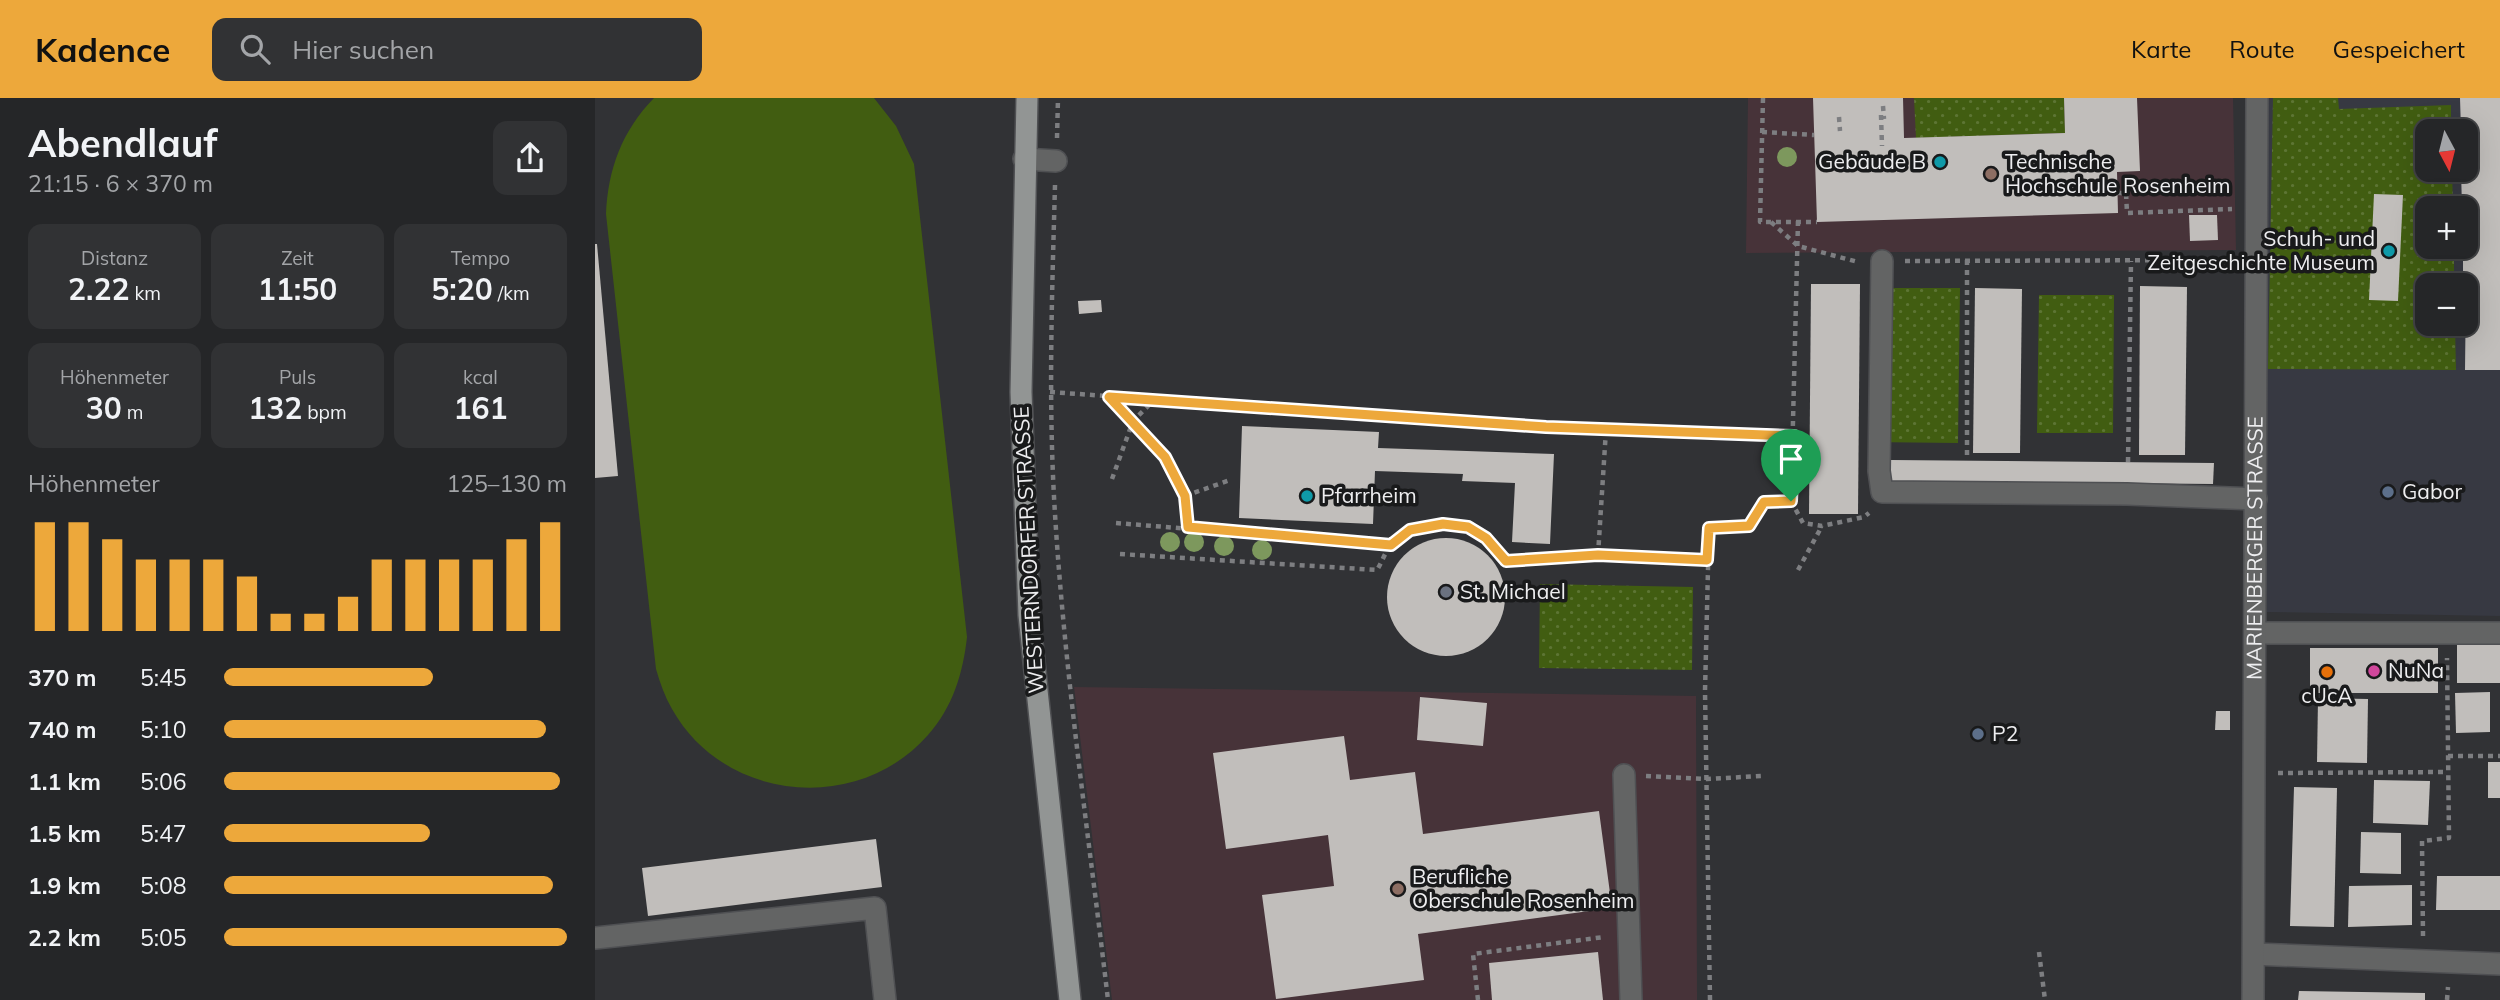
<!DOCTYPE html>
<html lang="de">
<meta charset="utf-8">
<style>
body{margin:0;font-family:Mulish,sans-serif;background:#313234;color:#f1f3f6;height:100vh;display:flex;flex-direction:column;font-size:26px;white-space:nowrap}
*{box-sizing:border-box;margin:0}
p{font-size:23px;color:#a3a5a8}
.icon{flex:none;width:38px;height:38px;fill:none;stroke:currentColor;stroke-width:2;stroke-linecap:round;stroke-linejoin:round}
.map{position:relative;flex:1;overflow:hidden}
.panel{display:flex;flex-direction:column;background:#252628;width:595px}
.panel>*{flex:none}
.needle{width:46px;rotate:173deg}
.buttons{position:absolute;left:1820px;top:21px;display:grid;gap:14px}
.buttons a{display:grid;place-items:center;width:63px;height:63px;border-radius:14px;background:#252628;box-shadow:0 7px 28px #0002,0 0 0 2px #424345;font-size:35px}
.pin{position:absolute;display:grid;place-items:center;width:60px;height:60px;color:#fff;margin:-72px -30px;border-radius:50% 50% 50% 0;rotate:-45deg;box-shadow:0 0 7px #0007}
.pin .icon{rotate:45deg}
.round{display:grid;place-items:center;flex:none;width:74px;height:74px;border-radius:14px;background:#313234}
.summary{display:flex;align-items:center;justify-content:space-between;height:119px;padding:0 28px}
h1{font-size:38px;font-weight:700;line-height:52px}
.figures{display:grid;grid-template-columns:repeat(3,1fr);gap:10px;height:119px;padding:7px 28px}
.figures div{display:grid;align-content:center;border-radius:14px;background:#313234;text-align:center}
.figures b{font-size:30px;font-weight:700}
.figures small{font-size:19px;font-weight:400}
.figures p{font-size:19px}
.chart{height:196px;padding:14px 28px}
.chart p{display:flex;justify-content:space-between}
.chart svg{width:100%;height:126px;margin-top:7px;stroke:#eda83b;stroke-width:6}
ul{padding:0 28px;list-style:none;font-size:23px}
li{display:grid;grid-template-columns:112px 84px 1fr;align-items:center;height:52px}
li i{height:18px;border-radius:9px;background:#eda83b}
header{display:flex;align-items:center;gap:42px;box-sizing:border-box;height:98px;padding:0 35px;background:#eda83b;color:#111}
header strong{font-size:33px}
nav{display:flex;gap:38px;margin-inline-start:auto;font-size:24px}
.search{width:490px;height:63px;background:#313234;display:flex;align-items:center;gap:18px;box-sizing:border-box;padding:0 24px;border-radius:14px;color:#a3a5a8;font-size:26px}
main{display:flex;flex:1;min-height:0}
.map>svg:first-child{display:block}
.built{fill:#373942;fill-rule:evenodd}
.education{fill:#473339}
.grass{fill:url(#grass-dots)}
.pitch{fill:#415d11}
.building{fill:#c1bebb}
.lines{fill:none;stroke-linecap:round;stroke-linejoin:round}
.minor-casing{stroke:#4f5053;stroke-width:24}
.major-casing{stroke:#4f5053;stroke-width:24}
.path{stroke:#7d7e81;stroke-width:4.5;stroke-dasharray:5 5;stroke-linecap:butt}
.minor{stroke:#636464;stroke-width:21}
.major{stroke:#929594;stroke-width:21}
.tree{fill:#7d985d}
.route-casing{stroke:#fff;stroke-width:14}
.route{stroke:#eda83b;stroke-width:9}
.culture-dot{fill:#0f9aa8;stroke:#191a1b;stroke-width:2.5}
.education-dot{fill:#8d6e63;stroke:#191a1b;stroke-width:2.5}
.service-dot{fill:#5c6f8a;stroke:#191a1b;stroke-width:2.5}
.worship-dot{fill:#6b7280;stroke:#191a1b;stroke-width:2.5}
.hotel-dot{fill:#d1479c;stroke:#191a1b;stroke-width:2.5}
.food-dot{fill:#e8710a;stroke:#191a1b;stroke-width:2.5}
.labels{text-anchor:middle;stroke-width:7;stroke-linejoin:round;paint-order:stroke}
.poi-label{font-size:21px;fill:#eeeef0;stroke:#191a1b;text-anchor:start}
.street-label{font-size:21px;fill:#eeeef0;stroke:#191a1b}
</style>
<header>
<strong>Kadence</strong>
<div class="search"><svg class="icon" aria-label="search" viewBox="0 0 24 24"><circle cx="10" cy="10" r="6"/><path d="M15 15l6 6"/></svg>Hier suchen</div>
<nav><a>Karte</a><a>Route</a><a>Gespeichert</a></nav>
</header>
<main>
<section class="panel">
<div class="summary"><div><h1>Abendlauf</h1><p>21:15 · 6 × 370 m</p></div><a class="round"><svg class="icon" aria-label="share" viewBox="0 0 24 24"><path d="M12 15V3M7 8l5-5 5 5M5 13v7h14v-7"/></svg></a></div>
<div class="figures">
<div><p>Distanz</p><b>2.22<small> km</small></b></div>
<div><p>Zeit</p><b>11:50</b></div>
<div><p>Tempo</p><b>5:20<small> /km</small></b></div>
</div>
<div class="figures">
<div><p>Höhenmeter</p><b>30<small> m</small></b></div>
<div><p>Puls</p><b>132<small> bpm</small></b></div>
<div><p>kcal</p><b>161</b></div>
</div>
<div class="chart"><p><span>Höhenmeter</span>125–130 m</p>
<svg viewBox="0 0 160 44" preserveAspectRatio="none"><path d="M5 44V6M15 44V6M25 44V12M35 44V19M45 44V19M55 44V19M65 44V25M75 44V38M85 44V38M95 44V32M105 44V19M115 44V19M125 44V19M135 44V19M145 44V12M155 44V6"/></svg>
</div>
<ul>
<li><b>370 m</b>5:45<i style="width:61%"></i></li>
<li><b>740 m</b>5:10<i style="width:94%"></i></li>
<li><b>1.1 km</b>5:06<i style="width:98%"></i></li>
<li><b>1.5 km</b>5:47<i style="width:60%"></i></li>
<li><b>1.9 km</b>5:08<i style="width:96%"></i></li>
<li><b>2.2 km</b>5:05<i style="width:100%"></i></li>
</ul>
</section>
<div class="map">
<svg width="1905" height="902" viewBox="0 0 1905 902">
<defs>
<pattern id="grass-dots" width="8" height="8" patternUnits="userSpaceOnUse" patternTransform="scale(1.75)"><rect width="8" height="8" fill="#415d11"/><path d="M2 2h.1M6 6h.1" fill="none" stroke="#5d7534" stroke-width="1.8" stroke-linecap="round"/></pattern>
</defs>
<rect width="100%" height="100%" fill="#313235"/>
<!-- built -->
<path class="built" d="M1660 0H1905V518L1672 514ZM1832 33H1871V72H1832ZM1832 110H1871V149H1832ZM1832 187H1871V226H1832Z"/>
<!-- education -->
<g class="education">
<polygon points="1153,0 1638,0 1641,152 1151,155"/>
<polygon points="479,589 1101,598 1102,902 517,902"/>
</g>
<!-- grass -->
<g class="grass">
<polygon points="1319,0 1469,0 1470,35 1321,40"/>
<polygon points="1678,0 1743,0 1744,11 1856,7 1856,33 1832,33 1832,72 1857,72 1858,110 1832,110 1832,149 1859,149 1859,187 1832,187 1832,226 1860,226 1861,272 1673,271"/>
<polygon points="1275,190 1365,190 1363,345 1274,344"/>
<polygon points="1444,197 1519,197 1518,335 1442,335"/>
<polygon points="945,486 1098,489 1097,572 944,570"/>
</g>
<!-- pitch -->
<path class="pitch" d="M279 0 301 28 319 66 372 539C368 575 358 609 333 637 263 717 129 704 77 611 70 599 65 585 61 571L11 116C13 71 27 33 59 0Z"/>
<!-- building -->
<g class="building">
<polygon points="1218,0 1308,0 1309,40 1470,35 1469,0 1542,0 1545,73 1522,74 1523,115 1222,124"/>
<polygon points="1865,0 1905,0 1905,272 1870,272 1871,187 1868,187 1868,149 1871,149 1871,110 1867,110 1866,72 1871,72 1871,33 1866,33"/>
<polygon points="1779,96 1808,97 1803,203 1774,202"/>
<polygon points="1594,117 1622,117 1623,142 1595,143"/>
<polygon points="0,146 2,146 23,378 0,380"/>
<polygon points="1216,186 1265,186 1263,416 1214,416"/>
<polygon points="1545,188 1592,189 1590,357 1544,357"/>
<polygon points="1380,190 1427,191 1425,355 1378,355"/>
<polygon points="506,202 507,214 484,216 483,203"/>
<polygon points="647,328 784,334 783,350 959,356 955,446 917,444 920,385 867,383 868,376 780,373 778,426 644,420"/>
<polygon points="1296,362 1619,365 1618,386 1296,383"/>
<circle cx="851" cy="499" r="59"/>
<rect x="1862" y="545" width="43" height="40"/>
<rect x="1715" y="550" width="128" height="45"/>
<polygon points="1895,594 1895,634 1861,635 1860,595"/>
<polygon points="825,599 892,605 888,648 822,642"/>
<polygon points="1723,600 1773,601 1772,665 1722,664"/>
<polygon points="1621,613 1635,613 1635,632 1620,632"/>
<polygon points="749,638 755,682 820,674 828,736 1004,713 1017,810 823,836 829,882 681,901 667,797 739,788 733,737 631,751 618,655"/>
<rect x="1893" y="664" width="12" height="36"/>
<polygon points="1779,682 1835,683 1833,727 1778,725"/>
<polygon points="1699,689 1742,690 1739,829 1695,828"/>
<polygon points="1766,734 1806,735 1806,776 1765,775"/>
<polygon points="281,741 287,789 53,818 47,770"/>
<polygon points="1842,778 1905,778 1905,812 1841,812"/>
<polygon points="1817,787 1817,827 1753,829 1754,788"/>
<polygon points="1003,854 1008,902 897,902 894,865"/>
<polygon points="1704,893 1830,895 1830,902 1703,902"/>
</g>
<g class="lines">
<!-- minor casing -->
<g class="minor-casing">
<g id="minor">
<polyline points="429,61 461,63"/>
<polyline points="1287,163 1284,373 1287,394 1532,396 1661,401"/>
<polyline points="1660,535 1905,535"/>
<polyline points="1029,677 1036,902"/>
<polyline points="0,840 280,810 290,902"/>
<polyline points="1659,856 1905,866"/>
<path id="s1" d="M1658 902 1662 0"/>
</g>
</g>
<!-- major casing -->
<g class="major-casing">
<polyline id="major" points="432,0 426,294 434,517 475,902"/>
</g>
<!-- path -->
<g class="path">
<polyline points="1168,0 1165,124 1222,124"/>
<polyline points="1288,8 1289,21"/>
<polyline points="1286,17 1287,48"/>
<polyline points="1244,19 1245,33"/>
<polyline points="1167,34 1219,37"/>
<polyline points="462,40 463,0"/>
<polyline points="1471,67 1502,66"/>
<path d="M460 87C457 197 453 306 460 416 470 579 494 740 513 902"/>
<polyline points="1522,95 1531,95 1532,115 1637,111"/>
<polyline points="1203,123 1196,403 1208,425 1227,428 1269,419 1274,415"/>
<polyline points="1176,124 1203,148 1263,164"/>
<polyline points="1372,162 1372,362"/>
<polyline points="1310,163 1637,162"/>
<polyline points="455,294 951,329 1199,338"/>
<polyline points="515,300 570,359 590,398 593,429"/>
<polyline points="1533,364 1536,163"/>
<polyline points="517,381 538,323 558,303"/>
<polyline points="590,398 635,382"/>
<polyline points="521,425 796,447"/>
<path d="M525 456 782 472C787 464 790 454 796 447 812 428 851 421 874 430 890 436 900 451 911 463L1003 457 1112 462"/>
<polyline points="1003,457 1011,332"/>
<polyline points="1203,472 1227,428"/>
<polyline points="1853,658 1905,658"/>
<polyline points="1683,675 1853,674"/>
<polyline points="1051,678 1112,681 1166,678"/>
<polyline points="1828,838 1827,743 1854,740 1852,560"/>
<polyline points="1444,854 1450,902"/>
<polyline points="883,902 878,856 1009,839"/>
<polyline points="1115,902 1110,593 1114,430 1154,428 1169,404 1196,403"/>
<polyline points="1852,902 1853,889"/>
</g>
<!-- minor -->
<use href="#minor" class="minor"/>
<!-- major -->
<use href="#major" class="major"/>
</g>
<!-- trees -->
<g class="tree">
<circle cx="1192" cy="59" r="10"/>
<circle cx="575" cy="444" r="10"/>
<circle cx="599" cy="444" r="10"/>
<circle cx="629" cy="448" r="10"/>
<circle cx="667" cy="452" r="10"/>
</g>
<g class="lines">
<!-- route casing -->
<g class="route-casing">
<polygon id="route" points="514,299 951,329 1199,338 1196,403 1169,404 1154,428 1114,430 1112,462 1003,457 911,463 891,440 873,429 848,426 815,432 796,447 593,429 590,398 570,359"/>
</g>
<!-- route -->
<use href="#route" class="route"/>
</g>
<!-- markers -->
<g class="culture-dot">
<circle cx="1345" cy="64" r="7"/>
<circle cx="1794" cy="153" r="7"/>
<circle cx="712" cy="398" r="7"/>
</g>
<g class="education-dot">
<circle cx="1396" cy="76" r="7"/>
<circle cx="803" cy="791" r="7"/>
</g>
<g class="service-dot">
<circle cx="1793" cy="394" r="7"/>
<circle cx="1383" cy="636" r="7"/>
</g>
<circle class="worship-dot" cx="851" cy="494" r="7"/>
<circle class="hotel-dot" cx="1779" cy="573" r="7"/>
<circle class="food-dot" cx="1732" cy="574" r="7"/>
<g class="labels">
<!-- poi labels -->
<g class="poi-label">
<text x="1331" y="71" text-anchor="end">Gebäude B</text>
<text x="1410" y="71">Technische<tspan x="1410" dy="24">Hochschule Rosenheim</tspan></text>
<text x="1780" y="148" text-anchor="end">Schuh- und<tspan x="1780" dy="24">Zeitgeschichte Museum</tspan></text>
<text x="1807" y="401">Gabor</text>
<text x="726" y="405">Pfarrheim</text>
<text x="865" y="501">St. Michael</text>
<text x="1793" y="580">NuNa</text>
<text x="1732" y="605" text-anchor="middle">cUcA</text>
<text x="1397" y="643">P2</text>
<text x="817" y="786">Berufliche<tspan x="817" dy="24">Oberschule Rosenheim</tspan></text>
</g>
<!-- street labels -->
<g class="street-label">
<text dy="7" stroke="none"><textPath href="#s1" startOffset="452">MARIENBERGER STRASSE</textPath></text>
<text transform="translate(434 452) rotate(-93)" y="7">WESTERNDORFER STRASSE</text>
</g>
</g>
</svg>
<div class="buttons">
<a><svg class="needle" viewBox="-14 -14 28 28"><path d="M0-13l5 13h-10z" fill="#e53935"/><path d="M0 13l5-13h-10z" fill="#a3a5a8"/></svg></a>
<a>+</a>
<a>−</a>
</div>
<div class="pin" style="left:1196px;top:403px;background:#1e9e55"><svg class="icon" aria-label="arrive" viewBox="0 0 24 24"><path d="M6 21V4h12l-3 4 3 4H6"/></svg></div>
</div>
</main>
